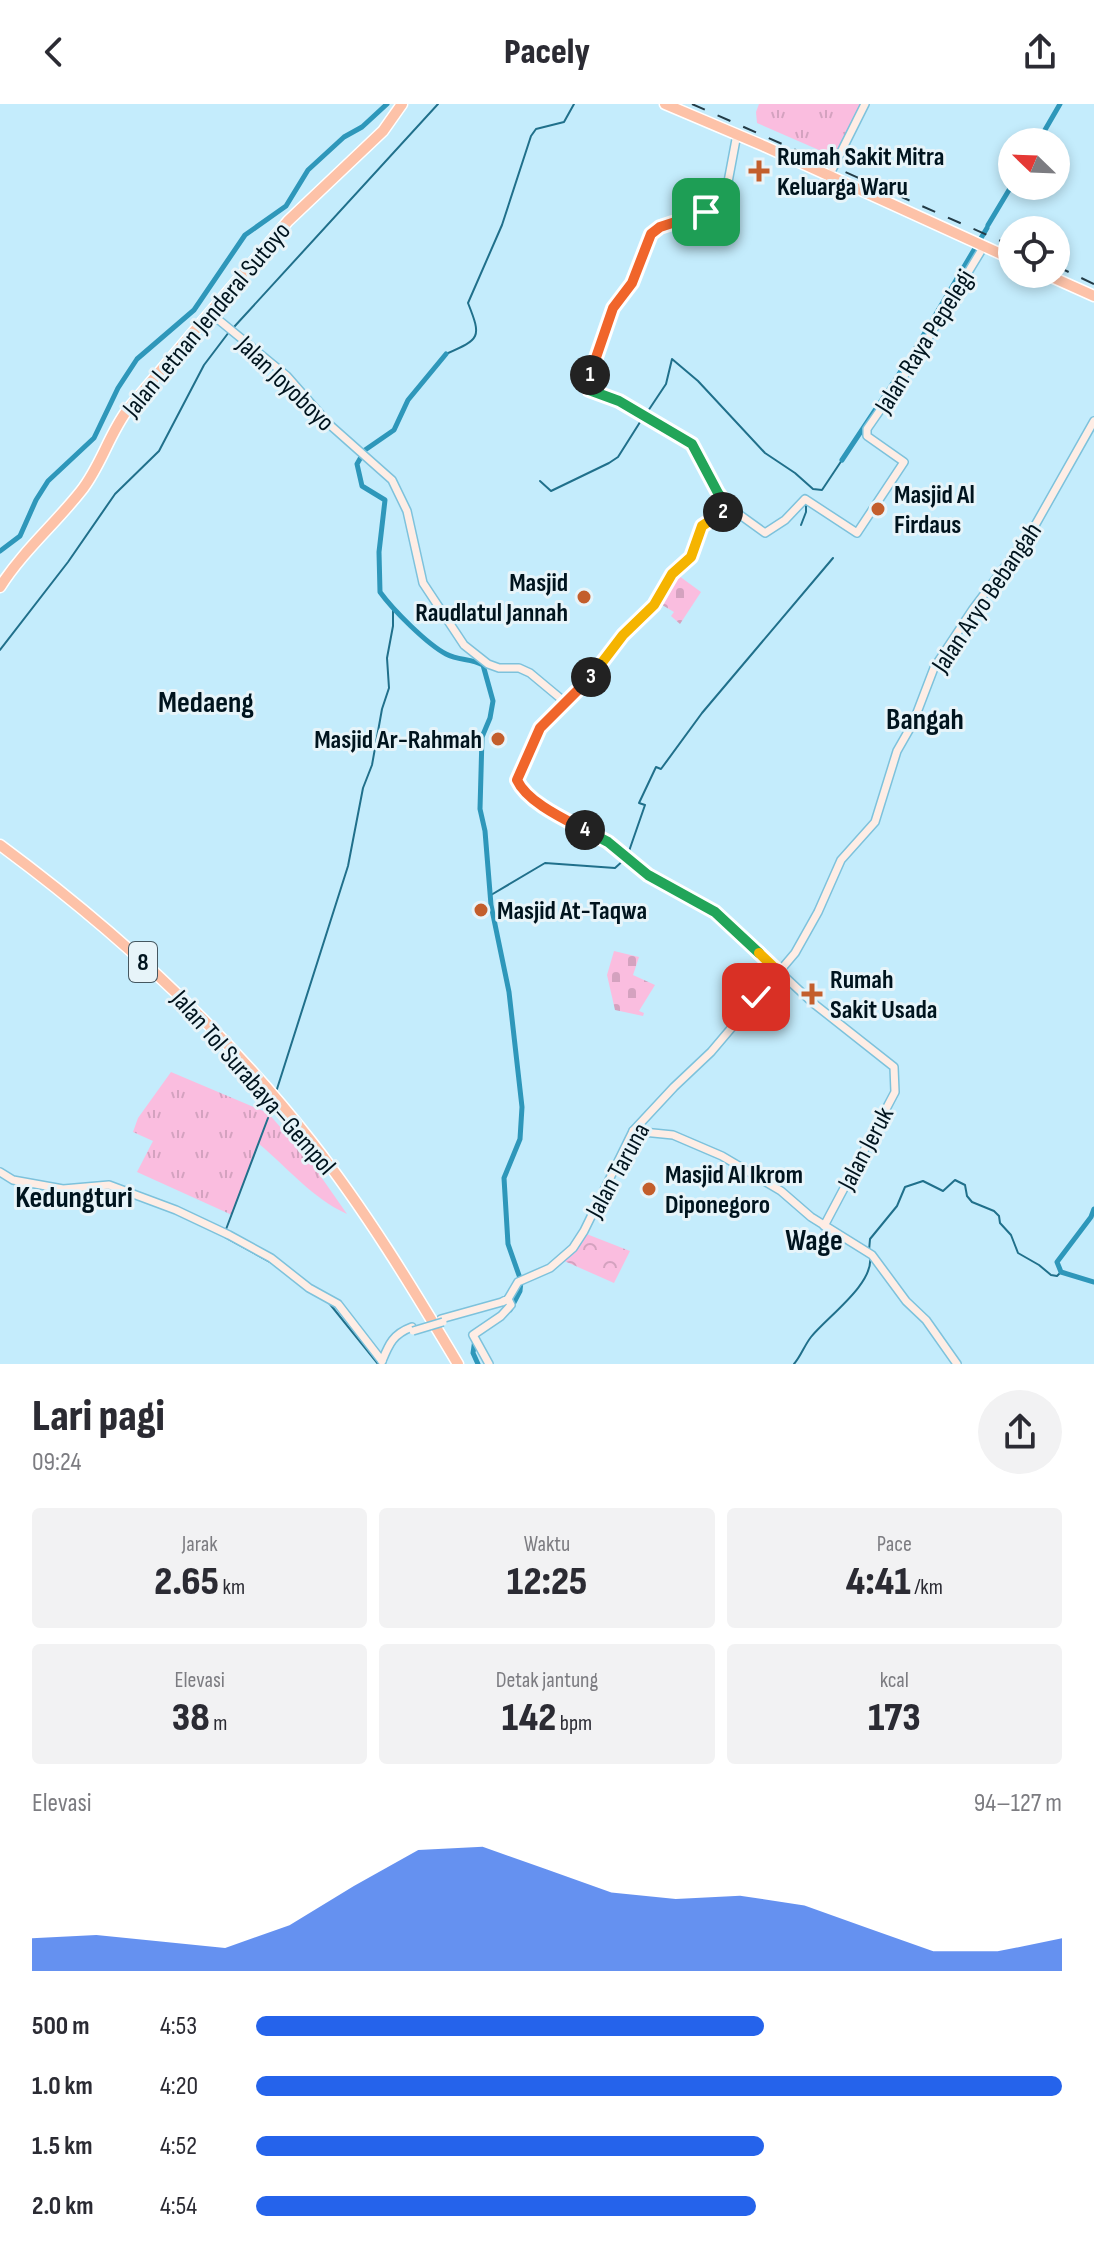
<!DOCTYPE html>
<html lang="id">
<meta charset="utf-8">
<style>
body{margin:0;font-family:"Sofia Sans Condensed",sans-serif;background:#f2f2f3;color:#2b2b33;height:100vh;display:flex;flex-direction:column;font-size:30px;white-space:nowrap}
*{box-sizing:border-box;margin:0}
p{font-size:26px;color:#7c7c81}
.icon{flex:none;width:44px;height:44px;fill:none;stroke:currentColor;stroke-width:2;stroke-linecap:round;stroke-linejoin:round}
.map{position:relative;height:1260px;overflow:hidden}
.details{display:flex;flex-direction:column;background:#fff;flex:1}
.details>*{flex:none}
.needle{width:52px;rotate:293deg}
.controls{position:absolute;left:998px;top:24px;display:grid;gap:16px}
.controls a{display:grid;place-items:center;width:72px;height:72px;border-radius:50%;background:#fff;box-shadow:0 4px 12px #0003;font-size:40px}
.pin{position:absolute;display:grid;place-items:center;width:68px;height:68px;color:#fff;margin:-34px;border-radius:16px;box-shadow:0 4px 12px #0006}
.km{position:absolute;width:40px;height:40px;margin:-20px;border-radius:50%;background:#222;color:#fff;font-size:22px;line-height:40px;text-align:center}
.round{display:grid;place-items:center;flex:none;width:84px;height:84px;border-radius:42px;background:#f2f2f3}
.overview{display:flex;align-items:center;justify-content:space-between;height:136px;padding:0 32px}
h1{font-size:44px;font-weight:800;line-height:60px}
.figures{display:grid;grid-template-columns:repeat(3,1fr);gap:12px;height:136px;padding:8px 32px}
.figures div{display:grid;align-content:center;border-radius:8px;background:#f2f2f3;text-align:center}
.figures b{font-size:40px;font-weight:800}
.figures small{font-size:22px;font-weight:400}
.figures p{font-size:22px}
.chart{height:224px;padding:16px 32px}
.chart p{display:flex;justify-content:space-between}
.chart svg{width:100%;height:144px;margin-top:8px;fill:#2563eb;opacity:.7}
ul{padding:0 32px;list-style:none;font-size:26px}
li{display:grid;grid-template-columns:128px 96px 1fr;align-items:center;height:60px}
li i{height:20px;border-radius:10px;background:#2563eb}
header{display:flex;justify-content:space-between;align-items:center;height:104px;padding:0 32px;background:#fff;font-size:36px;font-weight:800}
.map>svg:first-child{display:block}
.grass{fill:url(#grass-tufts)}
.cemetery{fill:url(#cemetery-stones)}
.park{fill:url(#park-crowns)}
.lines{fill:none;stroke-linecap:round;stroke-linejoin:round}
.stream{stroke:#20708b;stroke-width:2}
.river{stroke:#2e97ba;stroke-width:5}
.secondary-casing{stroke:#7dc2dc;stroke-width:10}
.highway-casing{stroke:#fff;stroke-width:13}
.secondary{stroke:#feede5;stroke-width:7}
.highway{stroke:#fdc2a8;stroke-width:10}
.rail{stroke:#233b46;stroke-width:2;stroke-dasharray:14 14;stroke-linecap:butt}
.secondary-bridge-casing{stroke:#7dc2dc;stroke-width:10;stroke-linecap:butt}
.secondary-bridge{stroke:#feede5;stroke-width:7}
.split-1-casing{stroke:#fff;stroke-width:16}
.split-2-casing{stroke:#fff;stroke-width:16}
.split-3-casing{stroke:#fff;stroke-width:16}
.split-4-casing{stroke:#fff;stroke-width:16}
.split-5-casing{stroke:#fff;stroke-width:16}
.split-6-casing{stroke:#fff;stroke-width:16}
.split-1{stroke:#f0652b;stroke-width:10}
.split-2{stroke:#22a559;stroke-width:10}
.split-3{stroke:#f5b400;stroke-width:10}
.split-4{stroke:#f0652b;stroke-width:10}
.split-5{stroke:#22a559;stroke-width:10}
.split-6{stroke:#f5b400;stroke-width:10}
.poi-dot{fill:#c35e2c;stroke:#e7f4f9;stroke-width:3}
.labels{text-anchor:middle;stroke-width:6;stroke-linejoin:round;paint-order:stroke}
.shield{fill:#e7f4f9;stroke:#455760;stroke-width:2}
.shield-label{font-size:24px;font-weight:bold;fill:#00141e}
.poi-label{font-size:26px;font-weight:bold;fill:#00141e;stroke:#e7f4f9;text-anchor:start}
.street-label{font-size:26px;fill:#00141e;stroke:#e7f4f9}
.quarter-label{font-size:30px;font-weight:bold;fill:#00141e;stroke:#e7f4f9}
</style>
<header><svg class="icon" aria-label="back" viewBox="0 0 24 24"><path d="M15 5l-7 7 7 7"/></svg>Pacely<svg class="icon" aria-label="share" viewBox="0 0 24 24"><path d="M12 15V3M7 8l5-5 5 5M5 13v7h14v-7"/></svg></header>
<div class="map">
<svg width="1094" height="1260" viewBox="0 0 1094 1260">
<defs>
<pattern id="grass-tufts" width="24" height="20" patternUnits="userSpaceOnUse" patternTransform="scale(2)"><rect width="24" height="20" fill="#fabddf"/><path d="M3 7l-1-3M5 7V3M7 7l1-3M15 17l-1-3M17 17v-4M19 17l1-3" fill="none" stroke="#d4a2bf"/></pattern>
<pattern id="cemetery-stones" width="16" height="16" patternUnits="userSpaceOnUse" patternTransform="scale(2)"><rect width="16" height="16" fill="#fabddf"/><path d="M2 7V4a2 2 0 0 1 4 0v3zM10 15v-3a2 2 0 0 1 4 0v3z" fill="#d4a2bf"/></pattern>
<pattern id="park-crowns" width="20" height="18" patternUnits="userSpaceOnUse" patternTransform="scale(2)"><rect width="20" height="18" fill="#fabddf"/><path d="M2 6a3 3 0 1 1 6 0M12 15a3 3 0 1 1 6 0" fill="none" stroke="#d4a2bf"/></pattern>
</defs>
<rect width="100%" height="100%" fill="#c4ecfc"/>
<!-- grass -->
<g class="grass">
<polygon points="759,0 861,0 835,53 757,19 756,8"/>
<path d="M171 968 268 1009 310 1057 347 1110C312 1094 288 1064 259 1040L232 1111 137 1068 153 1037 133 1028 138 1014Z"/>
</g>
<!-- cemetery -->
<g class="cemetery">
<polygon points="675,469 701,488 680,520 671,512 674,508 657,498"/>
<polygon points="614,847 639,853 633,871 655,881 639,907 644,909 643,912 615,906 607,871"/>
</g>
<!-- park -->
<polygon class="park" points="584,1129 630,1147 614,1179 562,1156"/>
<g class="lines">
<!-- stream -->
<g class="stream">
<polyline points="234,223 438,0"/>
<path d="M446 250C480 235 482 234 468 199L502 121 531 32 536 25 564 18 574 0"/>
<polyline points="646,310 666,280 672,255 698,277 765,349 795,369 813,385 822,386 842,356"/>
<polyline points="540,377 551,387 609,359 618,353 642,315"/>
<polyline points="801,421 806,408 806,400"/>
<polyline points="0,546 68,458 115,390 159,347 204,261 229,228"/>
<polyline points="628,750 645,701 639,699 656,663 661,665 702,609 833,454"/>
<polyline points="491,791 545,759 615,764 625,755"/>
<polyline points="277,985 348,762 363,684 372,661 382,605 389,584 387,554 393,522 393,503"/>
<polyline points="225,1128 268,1014"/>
<polyline points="225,1133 272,1159"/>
<polyline points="869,1147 870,1135 897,1102 905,1083 923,1077 943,1087 955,1076 965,1081 967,1092 972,1098 994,1107 999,1112 1000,1119 1011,1131 1018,1149 1039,1161 1051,1171 1057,1172 1061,1168"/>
<polyline points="329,1199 378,1260"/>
<path d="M794 1260C801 1252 804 1242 811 1233 827 1213 874 1180 870 1153"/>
</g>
<!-- river -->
<g class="river">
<polyline points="1038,38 1060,0"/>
<polyline points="988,121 1012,81"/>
<path d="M446 250 408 296 394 326 365 346 357 360 362 382 385 396 379 448 380 488C393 506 427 540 446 550 459 557 471 554 483 561L493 597 490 614 482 633 480 705 485 727 491 801 509 888 522 1003 520 1035 504 1074 508 1140 521 1177 520 1187 510 1206"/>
<polyline points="842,356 911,252 987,124"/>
<polyline points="0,447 20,432 36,396 48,377 94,334 118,284 137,255 194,206 245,131 286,102 308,66 344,33 362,23 387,0"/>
<polyline points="1094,1105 1091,1113 1057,1158 1061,1168 1094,1178"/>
<polyline points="475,1235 473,1249 478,1260"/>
</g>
<!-- secondary casing -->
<g class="secondary-casing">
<g id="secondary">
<polyline points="737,30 728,78 717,98 711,104 696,112 660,123 648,134 632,179 613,204 587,281 589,286 619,297 690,338 718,389 729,403 765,429 785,416 805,395 857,429 904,358 867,332 867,325 915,256 984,142"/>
<polyline points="832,66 865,0"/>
<polyline points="209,208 287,272 330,321 392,376 407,407 423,479 464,541 488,560 499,564 519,564 530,569 566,599"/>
<polyline points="729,403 704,420 691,453 672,470 654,501 623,531 579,587 542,620 517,678 556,711 608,738 642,767 715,808 813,899 894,963 895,988 824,1122"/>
<polyline points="633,1027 673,1031 722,1052 781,1087 811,1113 872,1151 906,1197 926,1216 957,1260"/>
<polyline points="0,1068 13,1076 63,1085 109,1081 176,1106 229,1131 271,1154 309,1184 338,1200 382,1257"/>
<polyline points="441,1215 502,1198 508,1195 518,1178 550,1164 573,1144 584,1127 633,1027 674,983 711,948 795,849 818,808 841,756 875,718 897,647 913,619 934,564 973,505 1033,425 1094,317"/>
<path d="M382 1257C389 1240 393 1230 412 1223"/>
<polyline points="489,1260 473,1231 501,1212 511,1201 508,1195"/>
</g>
</g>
<!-- highway casing -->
<g class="highway-casing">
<g id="highway">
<polyline points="665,0 764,42 1012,155"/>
<polyline points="1045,170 1094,192"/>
<path d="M0 483C23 447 55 420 81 387 101 362 109 330 128 305L288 117 383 27 402 0"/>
<path d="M0 741C115 826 222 924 311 1037 366 1107 412 1183 458 1260"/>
</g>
</g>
<!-- secondary -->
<use href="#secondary" class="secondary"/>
<!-- highway -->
<use href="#highway" class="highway"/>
<!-- rail -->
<g class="rail">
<polyline points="692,0 1012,142"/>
<polyline points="1056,162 1094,180"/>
</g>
<!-- secondary-bridge casing -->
<g class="secondary-bridge-casing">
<polyline id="secondary-bridge" points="413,1227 443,1218"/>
</g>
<!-- secondary-bridge -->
<use href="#secondary-bridge" class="secondary-bridge"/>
</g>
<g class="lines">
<!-- split-1 casing -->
<g class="split-1-casing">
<polyline id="split-1" points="590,271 613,204 632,179 651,130 660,123 706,108"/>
</g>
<!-- split-2 casing -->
<g class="split-2-casing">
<polyline id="split-2" points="590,271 587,281 589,286 619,297 692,340 718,389 729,403 723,408"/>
</g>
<!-- split-3 casing -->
<g class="split-3-casing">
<polyline id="split-3" points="591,573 623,531 654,501 672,470 691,453 702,422 723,408"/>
</g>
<!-- split-4 casing -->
<g class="split-4-casing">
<path id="split-4" d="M585 726C564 715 527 698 517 676L540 624 591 573"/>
</g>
<!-- split-5 casing -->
<g class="split-5-casing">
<polyline id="split-5" points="585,726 608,738 648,771 715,808 759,849"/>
</g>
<!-- split-6 casing -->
<g class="split-6-casing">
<polyline id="split-6" points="756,893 780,869 759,849"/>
</g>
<!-- split-1 -->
<use href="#split-1" class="split-1"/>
<!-- split-2 -->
<use href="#split-2" class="split-2"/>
<!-- split-3 -->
<use href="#split-3" class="split-3"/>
<!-- split-4 -->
<use href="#split-4" class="split-4"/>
<!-- split-5 -->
<use href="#split-5" class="split-5"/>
<!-- split-6 -->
<use href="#split-6" class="split-6"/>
</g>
<!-- markers -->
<g class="poi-dot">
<path d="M755 55h8v8h8v8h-8v8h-8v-8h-8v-8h8z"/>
<circle cx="878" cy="405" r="8"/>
<circle cx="584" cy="493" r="8"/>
<circle cx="498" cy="635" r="8"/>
<circle cx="481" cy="806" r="8"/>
<path d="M808 878h8v8h8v8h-8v8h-8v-8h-8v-8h8z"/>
<circle cx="649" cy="1085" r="8"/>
</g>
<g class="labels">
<!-- shield labels -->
<rect class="shield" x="129" y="838" width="28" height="40" rx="6"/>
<g class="shield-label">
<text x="143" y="866">8</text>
</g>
<!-- poi labels -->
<g class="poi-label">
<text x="777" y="61">Rumah Sakit Mitra<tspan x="777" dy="30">Keluarga Waru</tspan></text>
<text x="894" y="399">Masjid Al<tspan x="894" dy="30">Firdaus</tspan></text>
<text x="568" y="487" text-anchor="end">Masjid<tspan x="568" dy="30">Raudlatul Jannah</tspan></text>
<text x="482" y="644" text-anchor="end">Masjid Ar-Rahmah</text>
<text x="497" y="815">Masjid At-Taqwa</text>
<text x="830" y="884">Rumah<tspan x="830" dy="30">Sakit Usada</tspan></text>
<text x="665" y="1079">Masjid Al Ikrom<tspan x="665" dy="30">Diponegoro</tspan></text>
</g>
<!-- street labels -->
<g class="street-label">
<text transform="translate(206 215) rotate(-50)" y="9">Jalan Letnan Jenderal Sutoyo</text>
<text transform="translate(924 237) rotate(-58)" y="9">Jalan Raya Pepelegi</text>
<text transform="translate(286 279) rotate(44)" y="9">Jalan Joyoboyo</text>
<text transform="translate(986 493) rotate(-56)" y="9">Jalan Aryo Bebangah</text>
<text transform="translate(254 978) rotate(49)" y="9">Jalan Tol Surabaya–Gempol</text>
<text transform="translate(865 1044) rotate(-62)" y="9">Jalan Jeruk</text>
<text transform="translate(617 1066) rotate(-61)" y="9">Jalan Taruna</text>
</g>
<!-- quarter labels -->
<g class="quarter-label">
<text x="206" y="608">Medaeng</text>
<text x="925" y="625">Bangah</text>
<text x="74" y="1103">Kedungturi</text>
<text x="814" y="1146">Wage</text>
</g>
</g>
</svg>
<div class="controls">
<a><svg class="needle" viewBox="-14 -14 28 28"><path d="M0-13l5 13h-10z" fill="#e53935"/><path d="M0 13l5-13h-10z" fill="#7c7c81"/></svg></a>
<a><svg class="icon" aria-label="locate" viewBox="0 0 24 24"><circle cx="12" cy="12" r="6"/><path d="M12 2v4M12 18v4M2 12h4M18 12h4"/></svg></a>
</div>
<div class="pin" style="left:706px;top:108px;background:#1e9e55"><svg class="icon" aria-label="arrive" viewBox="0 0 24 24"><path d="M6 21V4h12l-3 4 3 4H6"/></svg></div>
<div class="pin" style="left:756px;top:893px;background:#d93025"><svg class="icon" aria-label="check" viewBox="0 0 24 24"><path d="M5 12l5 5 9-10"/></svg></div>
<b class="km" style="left:590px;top:271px">1</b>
<b class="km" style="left:723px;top:408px">2</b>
<b class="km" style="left:591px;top:573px">3</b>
<b class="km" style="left:585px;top:726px">4</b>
</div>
<section class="details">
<div class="overview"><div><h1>Lari pagi</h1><p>09:24</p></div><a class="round"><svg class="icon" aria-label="share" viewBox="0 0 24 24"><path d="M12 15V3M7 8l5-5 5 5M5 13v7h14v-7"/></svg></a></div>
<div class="figures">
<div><p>Jarak</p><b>2.65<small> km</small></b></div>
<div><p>Waktu</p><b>12:25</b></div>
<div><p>Pace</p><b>4:41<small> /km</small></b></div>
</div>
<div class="figures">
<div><p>Elevasi</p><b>38<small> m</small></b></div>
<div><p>Detak jantung</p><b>142<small> bpm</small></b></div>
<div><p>kcal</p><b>173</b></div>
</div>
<div class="chart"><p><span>Elevasi</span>94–127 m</p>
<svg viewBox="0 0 160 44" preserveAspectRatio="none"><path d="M0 44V34L10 33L20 35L30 37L40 30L50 18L60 7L70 6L80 13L90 20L100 22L110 21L120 24L130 31L140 38L150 38L160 34V44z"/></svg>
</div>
<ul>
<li><b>500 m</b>4:53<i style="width:63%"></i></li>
<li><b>1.0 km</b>4:20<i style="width:100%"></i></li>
<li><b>1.5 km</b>4:52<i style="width:63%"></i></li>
<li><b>2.0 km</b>4:54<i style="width:62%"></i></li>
</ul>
</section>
